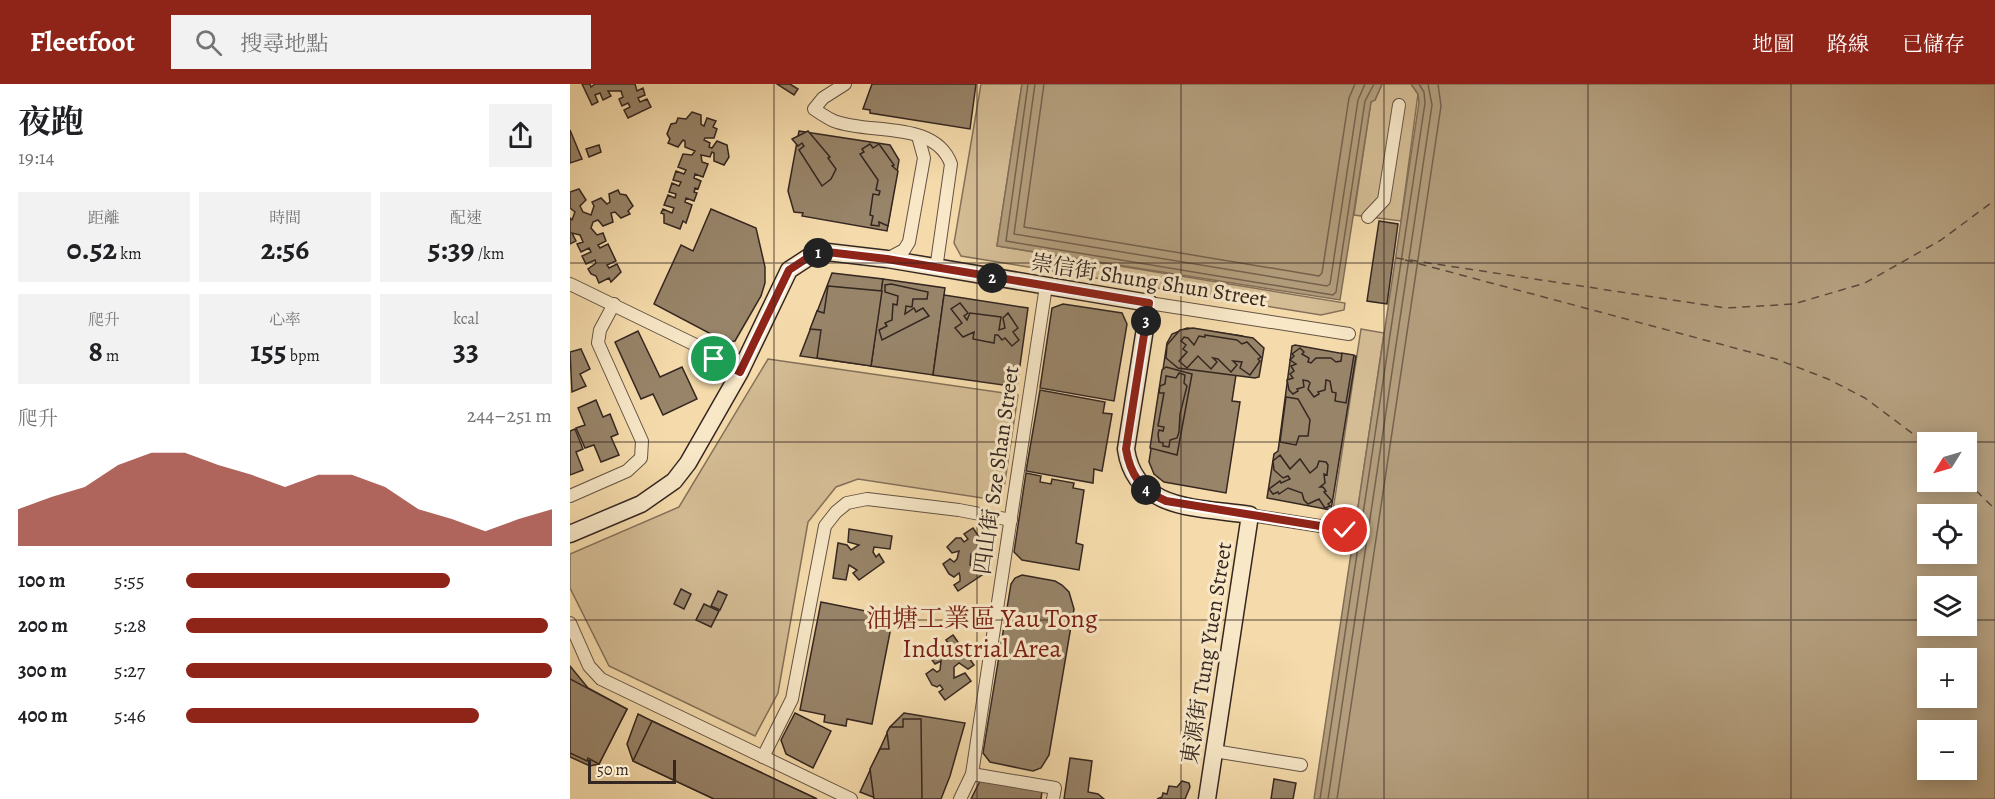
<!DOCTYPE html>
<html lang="zh-TW">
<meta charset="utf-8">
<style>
body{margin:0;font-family:Alegreya,"Noto Serif TC",serif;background:#f2f2f2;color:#202124;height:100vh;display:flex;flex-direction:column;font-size:22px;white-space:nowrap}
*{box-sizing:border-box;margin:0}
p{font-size:20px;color:#757577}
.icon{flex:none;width:33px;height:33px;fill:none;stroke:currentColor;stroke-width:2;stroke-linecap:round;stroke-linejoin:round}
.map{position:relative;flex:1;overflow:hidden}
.details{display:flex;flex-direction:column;background:#fff;width:570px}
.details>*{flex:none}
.needle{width:39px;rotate:233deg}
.tools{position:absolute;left:1347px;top:348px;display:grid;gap:12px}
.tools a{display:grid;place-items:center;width:60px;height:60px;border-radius:0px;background:#fff;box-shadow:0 3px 15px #0003;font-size:30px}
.scale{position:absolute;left:18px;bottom:15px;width:88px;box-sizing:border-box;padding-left:6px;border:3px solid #342621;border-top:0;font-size:16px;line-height:21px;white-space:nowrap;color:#342621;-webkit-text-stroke:4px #f8e8c8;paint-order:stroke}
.pin{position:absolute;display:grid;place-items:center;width:51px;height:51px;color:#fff;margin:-26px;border:3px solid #fff;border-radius:50%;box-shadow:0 2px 6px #0007}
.km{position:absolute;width:30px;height:30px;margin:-15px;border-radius:50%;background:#222;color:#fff;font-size:16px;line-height:30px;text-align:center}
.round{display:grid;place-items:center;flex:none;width:63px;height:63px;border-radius:0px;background:#f2f2f2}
.overview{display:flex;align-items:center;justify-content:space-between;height:102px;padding:0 18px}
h1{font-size:33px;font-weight:700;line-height:45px}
.metrics{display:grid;grid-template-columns:repeat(3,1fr);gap:9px;height:102px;padding:6px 18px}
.metrics div{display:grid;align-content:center;border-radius:0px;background:#f2f2f2;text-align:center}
.metrics b{font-size:30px;font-weight:700}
.metrics small{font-size:16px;font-weight:400}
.metrics p{font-size:16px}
.chart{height:168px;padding:12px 18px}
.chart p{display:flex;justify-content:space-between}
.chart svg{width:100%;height:108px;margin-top:6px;fill:#8f2418;opacity:.7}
ul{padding:0 18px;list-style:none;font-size:20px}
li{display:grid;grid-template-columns:96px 72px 1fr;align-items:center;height:45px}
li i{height:15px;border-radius:8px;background:#8f2418}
header{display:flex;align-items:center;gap:36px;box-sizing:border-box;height:84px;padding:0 30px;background:#8f2418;color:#fff}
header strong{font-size:28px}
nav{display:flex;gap:33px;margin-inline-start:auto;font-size:21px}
.search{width:420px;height:54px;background:#f2f2f2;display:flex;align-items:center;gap:15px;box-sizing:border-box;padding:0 21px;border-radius:0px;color:#757577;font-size:22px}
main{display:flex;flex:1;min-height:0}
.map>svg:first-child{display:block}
.green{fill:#d4bc94;stroke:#84715a;stroke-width:1.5}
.water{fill:#b39d7c;stroke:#806d58;stroke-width:1.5;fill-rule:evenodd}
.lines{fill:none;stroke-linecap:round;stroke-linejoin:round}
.shore{stroke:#74624e;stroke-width:1.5}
.ferry{stroke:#5a4a3c;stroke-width:1.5;stroke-dasharray:8 6;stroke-linecap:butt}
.building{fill:#988469;stroke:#342621;stroke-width:1.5}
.street-casing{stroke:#645344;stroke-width:14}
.secondary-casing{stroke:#342621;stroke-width:19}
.street{stroke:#f8e8c8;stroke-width:12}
.secondary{stroke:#f8e8c8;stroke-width:16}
.route-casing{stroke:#fff;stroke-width:12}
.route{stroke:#8f2418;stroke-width:8}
.grid{fill:none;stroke:#342621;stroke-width:1.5;stroke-opacity:0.55}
.labels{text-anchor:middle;stroke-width:6;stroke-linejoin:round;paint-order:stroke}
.street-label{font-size:22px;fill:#342621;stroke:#f8e8c8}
.quarter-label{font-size:26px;fill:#7a1f14;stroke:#f8e8c8}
</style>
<header>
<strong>Fleetfoot</strong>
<div class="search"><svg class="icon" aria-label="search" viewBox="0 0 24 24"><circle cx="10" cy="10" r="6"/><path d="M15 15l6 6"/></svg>搜尋地點</div>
<nav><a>地圖</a><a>路線</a><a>已儲存</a></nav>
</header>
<main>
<section class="details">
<div class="overview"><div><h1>夜跑</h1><p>19:14</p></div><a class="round"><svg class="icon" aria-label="share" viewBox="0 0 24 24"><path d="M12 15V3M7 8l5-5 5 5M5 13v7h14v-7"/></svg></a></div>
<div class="metrics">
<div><p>距離</p><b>0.52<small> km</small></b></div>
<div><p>時間</p><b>2:56</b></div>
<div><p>配速</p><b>5:39<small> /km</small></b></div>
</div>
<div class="metrics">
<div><p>爬升</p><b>8<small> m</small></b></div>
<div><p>心率</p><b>155<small> bpm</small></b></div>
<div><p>kcal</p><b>33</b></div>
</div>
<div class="chart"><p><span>爬升</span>244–251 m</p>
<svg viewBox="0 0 160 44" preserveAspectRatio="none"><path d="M0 44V29L10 24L20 20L30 11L40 6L50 6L60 11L70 15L80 20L90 15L100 15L110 20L120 29L130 33L140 38L150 33L160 29V44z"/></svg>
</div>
<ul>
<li><b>100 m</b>5:55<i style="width:72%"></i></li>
<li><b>200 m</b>5:28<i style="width:99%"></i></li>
<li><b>300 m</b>5:27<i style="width:100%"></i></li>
<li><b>400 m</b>5:46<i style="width:80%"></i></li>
</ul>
</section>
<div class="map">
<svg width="1425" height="715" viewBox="0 0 1425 715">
<rect width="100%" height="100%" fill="#f5dbab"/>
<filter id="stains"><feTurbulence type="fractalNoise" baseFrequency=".00333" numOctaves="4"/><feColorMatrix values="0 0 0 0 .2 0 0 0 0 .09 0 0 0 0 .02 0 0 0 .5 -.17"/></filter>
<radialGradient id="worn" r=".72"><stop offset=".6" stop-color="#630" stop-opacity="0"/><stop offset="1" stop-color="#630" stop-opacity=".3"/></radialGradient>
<!-- green -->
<g class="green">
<polygon points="411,0 452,0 427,162 775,219 774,226 751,231 391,172 384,159"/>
<polygon points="812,0 841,0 848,10 831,137 784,131 801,17 805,16"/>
<polygon points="791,245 814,249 787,430 763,426"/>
<polygon points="198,275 448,311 434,404 419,415 288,395 266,403 238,438 208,609 185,652 39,582 0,504 0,470 109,423"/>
</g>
<!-- water -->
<g class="water">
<polygon points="452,0 812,0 805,16 801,18 770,216 427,162"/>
<path d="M841 0H1425V715H744L849 18 848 10ZM1358 358H1396V398H1358ZM1358 430H1396V470H1358ZM1358 502H1396V542H1358ZM1358 574H1396V614H1358ZM1358 646H1396V686H1358Z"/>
</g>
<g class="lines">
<!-- shore -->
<g class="shore">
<polyline points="458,0 436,157 763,211 766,208 795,17 804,0"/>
<polyline points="465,0 444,150 757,202 760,200 788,16 795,0"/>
<polyline points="474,0 454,143 749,192 752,189 779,14 785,0"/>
<polyline points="750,715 855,19 854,8 849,0"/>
<polyline points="758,715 862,21 858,0"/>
<polyline points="767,715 871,22 868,0"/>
</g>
<!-- ferry -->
<g class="ferry">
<polyline points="826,174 1156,224 1224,220 1295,199 1371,156 1425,116"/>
<polyline points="835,176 1206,275 1258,295 1295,314 1358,361"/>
<polyline points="1396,397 1425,425"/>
</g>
</g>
<!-- building -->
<g class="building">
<polygon points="12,0 20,0 21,3 25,0 65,0 67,7 73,4 75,11 68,14 70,18 77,15 81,23 58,34 54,26 60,23 58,19 52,22 49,15 53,13 51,7 38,7 41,12 33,16 30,9 25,11 28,18 22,21"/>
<polygon points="207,0 220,0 228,5 224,11"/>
<polygon points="302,0 406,0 400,45 300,29 300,26 293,25"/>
<polygon points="122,28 131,31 131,40 134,42 137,34 146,37 143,43 147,45 144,54 135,54 134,56 140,59 139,63 142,64 147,57 157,61 159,73 154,81 144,77 144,69 142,68 140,73 131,71 132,78 138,80 133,93 125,90 124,94 131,97 128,105 125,104 124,108 127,109 124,117 116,114 115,118 122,121 116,139 113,137 110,145 94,139 94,130 91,129 93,125 102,129 104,124 94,121 98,111 105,114 106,110 99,108 102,99 109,102 111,98 103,96 106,87 114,90 116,86 108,83 113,70 122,71 125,67 115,63 115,57 113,56 108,63 98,59 100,55 97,50 101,40 106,39 108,34 116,35"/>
<polygon points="0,46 12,75 0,79"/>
<polygon points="229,47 320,61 329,76 317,147 232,132 233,129 224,128 218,107"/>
<polygon points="238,47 260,73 258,74 266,85 261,95 252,102 229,66 234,62 232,59 228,62 222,55"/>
<polygon points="300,60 303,64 309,60 324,81 322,82 328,87 318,142 309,138 309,142 301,141 303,132 300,131 303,110 309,111 310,107 306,106 308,96 290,70 294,68 292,65"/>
<polygon points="29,61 31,68 19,73 16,65"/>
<polygon points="9,105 16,116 10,122 13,128 21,131 24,122 22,118 31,114 37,120 40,118 39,110 48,106 50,110 56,111 63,122 58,127 60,130 51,134 45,128 41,129 43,138 33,142 28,136 23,138 21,144 27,151 33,149 36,157 28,161 30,164 38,160 46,177 37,181 39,184 47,180 51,188 41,198 39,194 29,199 26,192 21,190 18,185 26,179 25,176 16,180 12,172 21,168 19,164 11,168 7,160 13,158 10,151 2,149 6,157 0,160 0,134 2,136 5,128 0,124 0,108"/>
<polygon points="141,125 186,144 195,183 195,199 191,212 165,257 156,258 84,220 111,161 123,167"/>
<polygon points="809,137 828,140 817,220 797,217"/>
<polygon points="262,189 313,195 301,282 230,272"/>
<polygon points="313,195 375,204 363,291 301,282"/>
<polygon points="321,200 358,208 357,215 343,215 342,223 336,222 335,230 344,224 346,228 353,224 359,232 312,256 309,246 317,242 315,239 322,236 323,220 327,221 328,212 315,208 315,201"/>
<polygon points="258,202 312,207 301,282 247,274 251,246 240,245 247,227 254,229"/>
<polygon points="374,211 458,224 447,303 363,291"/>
<polygon points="390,219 398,229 394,232 397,236 400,229 431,233 429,246 435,244 433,234 438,229 448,244 443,248 449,256 442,262 435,254 432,256 428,251 425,251 424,259 403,255 404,248 393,253 385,244 392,239 381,225"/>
<polygon points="493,220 552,229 557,240 544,317 470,304 482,224"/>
<polygon points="617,244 672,252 662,317 670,318 656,409 594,398 584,390 579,378 597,259 602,250"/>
<polygon points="623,244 683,254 694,264 689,293 685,294 608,284 596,274 597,261 610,246"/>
<polygon points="68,247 90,293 112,283 127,315 93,331 83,310 71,315 45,258"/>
<polygon points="635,251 667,256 672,260 677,258 691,273 688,275 690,277 680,291 670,284 672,278 663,277 667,281 661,288 648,275 643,274 647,278 641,285 628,272 617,284 609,277 617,268 613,265 616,261 611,257 614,253 618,254 624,261 629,252 635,253"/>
<polygon points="725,261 786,272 761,426 697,414 704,370 708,367 709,360 722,262"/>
<polygon points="730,264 734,268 732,270 739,274 738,278 741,279 746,274 761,274 766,278 771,277 772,269 784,271 776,319 765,317 766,309 762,308 760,297 756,296 755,306 748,308 749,310 744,313 738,305 740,299 738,297 733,296 734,303 727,305 728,307 723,310 719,306 717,296 723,294 720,290 724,287 721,282 726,280 720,276 724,272 722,270"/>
<polygon points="11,265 20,285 10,290 16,302 2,308 0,268"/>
<polygon points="596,283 622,290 607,371 580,364 592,286"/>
<polygon points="609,289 615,291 614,299 617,302 610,330 609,348 607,354 600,356 599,363 593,362 593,359 589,358 588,350 589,346 593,347 594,343 588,342 594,309 589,309 590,302 595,300 596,292 606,294"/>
<polygon points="470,306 535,318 533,329 542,330 532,387 524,385 523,399 456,387"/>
<polygon points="716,313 728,315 740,336 738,352 729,352 726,361 710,358"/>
<polygon points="26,316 33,333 40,330 48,350 41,353 49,371 31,378 24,361 15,364 6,344 15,341 8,324"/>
<polygon points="5,345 13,365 6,368 13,386 0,391 0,347"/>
<polygon points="710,371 720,385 730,375 740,389 747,383 749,377 756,378 758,381 757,391 754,390 755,399 750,403 753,403 756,407 754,408 762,417 758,420 760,422 755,424 749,415 738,420 734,416 732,409 718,404 709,410 708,408 703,410 699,405 710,397 711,399 720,395 718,392 713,394 704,386 703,377"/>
<polygon points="456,389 471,392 470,398 481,400 482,395 504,399 503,404 514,406 506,459 513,461 509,486 452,476 444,468"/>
<polygon points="403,444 421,470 414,476 405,468 401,470 400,481 404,483 411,477 418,487 388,507 384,501 390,497 390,492 389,489 384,493 379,490 373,480 380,475 384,478 387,475 389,467 382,469 377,463 386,454 391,454 394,458 398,455 394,450"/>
<polygon points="279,445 322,452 320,465 304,463 303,468 306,473 309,470 314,478 289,496 283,489 287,486 279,481 276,496 263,494 268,459 277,461 281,466 289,461 278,458"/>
<polygon points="452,491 485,497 492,501 499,508 504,525 479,671 471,684 463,687 420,678 413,669 441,500 445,494"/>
<polygon points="111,505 121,510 114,525 104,520"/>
<polygon points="148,507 157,511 150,526 141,522"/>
<polygon points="251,518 301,528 300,534 322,538 302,640 277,635 276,642 254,638 255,631 230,626"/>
<polygon points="134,520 149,527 141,543 126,536"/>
<polygon points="383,551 404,581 398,585 389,579 384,583 384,594 395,589 401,597 375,616 369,608 373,605 370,601 367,603 362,601 356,590 363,585 367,588 370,586 371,577 365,580 360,573 369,565 374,564 376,568 379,566 381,563 376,556"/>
<polygon points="0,582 18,604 57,625 29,680 20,682 0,673"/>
<polygon points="0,595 57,625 29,680 18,674 17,677 0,669"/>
<polygon points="225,629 261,647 243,684 216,670 211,656"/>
<polygon points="334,629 395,639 380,692 371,715 308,715 290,708 320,643"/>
<polygon points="68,630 82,637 247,715 144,715 63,677 57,660"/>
<polygon points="333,635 351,635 352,715 304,715 300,685 310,665 319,665 317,648 320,643 333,643"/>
<polygon points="82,637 247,715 144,715 63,677"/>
<polygon points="500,674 522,677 518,708 528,710 534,715 494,715"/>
<polygon points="704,695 726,699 723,715 701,715"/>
<polygon points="410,697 472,707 471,715 401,715"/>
<polygon points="612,697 619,699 620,703 615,715 587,715 592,713 593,709 597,710 599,702 607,703"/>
</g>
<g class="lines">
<!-- street casing -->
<g class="street-casing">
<g id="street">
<path d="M275 0 253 14 244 25C250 29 257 34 264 37 300 51 365 36 381 80L366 185"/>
<polyline points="798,133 814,116 829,21"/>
<polyline points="317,175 334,166 339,158 354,74 348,52"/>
<polyline points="0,200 138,267 144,275 170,288"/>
<polyline points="579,219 779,250"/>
<polyline points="138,267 148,268 174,279"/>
<polyline points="0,412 57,387 71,374 72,357 28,259 30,246 44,220"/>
<polyline points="680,431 775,446"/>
<polyline points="0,539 19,582 31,595 281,715"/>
<polyline points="644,667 731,681"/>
<polyline points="193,673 222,615 255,442 266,428 277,419 297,415 389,426 441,436"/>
<polyline points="402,690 485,704 483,715"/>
<polyline points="390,715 402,690 476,202"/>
</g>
</g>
<!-- secondary casing -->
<g class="secondary-casing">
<path id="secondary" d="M0 450 71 420 104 397 118 379 170 288 219 186 245 169 257 168 317 175 579 219 556 365C565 428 630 423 680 431L637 715"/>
</g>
<!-- street -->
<use href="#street" class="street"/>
<!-- secondary -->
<use href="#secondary" class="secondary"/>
</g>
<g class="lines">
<!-- route casing -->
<g class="route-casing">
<path id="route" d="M144 275 170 288 219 186 245 169 257 168 317 175 579 219 556 365C560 391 572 407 596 417L775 446"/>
</g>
<!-- route -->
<use href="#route" class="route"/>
</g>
<!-- grid -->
<path class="grid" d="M204 0V715M407 0V715M611 0V715M814 0V715M1018 0V715M1221 0V715M0 179H1425M0 358H1425M0 536H1358M1396 536H1425"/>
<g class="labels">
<!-- street labels -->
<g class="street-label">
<text transform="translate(579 196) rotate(9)" y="8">崇信街 Shung Shun Street</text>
<text transform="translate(426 386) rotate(-82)" y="8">四山街 Sze Shan Street</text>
<text transform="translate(636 569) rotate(-81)" y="8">東源街 Tung Yuen Street</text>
</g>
<!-- quarter labels -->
<g class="quarter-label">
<text x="412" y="543">油塘工業區 Yau Tong<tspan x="412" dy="30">Industrial Area</tspan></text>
</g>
</g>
<rect width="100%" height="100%" filter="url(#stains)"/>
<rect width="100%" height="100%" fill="url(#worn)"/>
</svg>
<div class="tools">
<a><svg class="needle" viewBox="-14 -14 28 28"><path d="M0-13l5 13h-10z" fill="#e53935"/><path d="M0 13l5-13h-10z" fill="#757577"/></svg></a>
<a><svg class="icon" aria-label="locate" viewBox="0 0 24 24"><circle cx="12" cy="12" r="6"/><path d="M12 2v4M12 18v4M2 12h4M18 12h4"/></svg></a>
<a><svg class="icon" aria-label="layers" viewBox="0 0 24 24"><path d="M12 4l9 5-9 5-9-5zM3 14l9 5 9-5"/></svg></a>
<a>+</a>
<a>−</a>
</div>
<div class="scale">50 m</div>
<div class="pin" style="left:144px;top:275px;background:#1e9e55"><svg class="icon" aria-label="arrive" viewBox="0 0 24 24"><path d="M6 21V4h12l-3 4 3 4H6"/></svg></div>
<div class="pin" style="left:775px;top:446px;background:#d93025"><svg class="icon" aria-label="check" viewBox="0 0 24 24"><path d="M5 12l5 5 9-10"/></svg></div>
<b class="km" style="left:248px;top:169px">1</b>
<b class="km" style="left:422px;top:194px">2</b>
<b class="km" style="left:576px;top:237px">3</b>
<b class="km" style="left:576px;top:406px">4</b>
</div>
</main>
